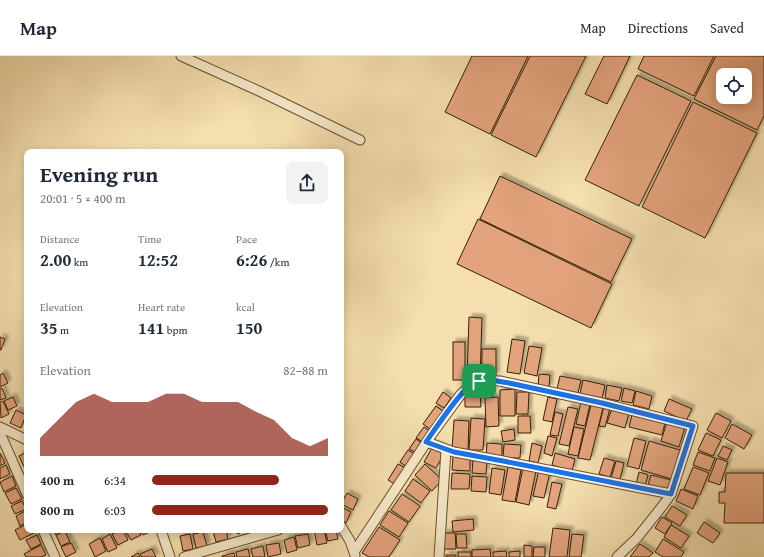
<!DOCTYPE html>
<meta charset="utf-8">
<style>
body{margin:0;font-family:"Gentium Book Plus",serif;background:#f2f2f3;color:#1f2937;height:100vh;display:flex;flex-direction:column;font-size:15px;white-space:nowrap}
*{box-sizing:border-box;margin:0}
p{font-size:13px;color:#747a83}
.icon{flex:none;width:22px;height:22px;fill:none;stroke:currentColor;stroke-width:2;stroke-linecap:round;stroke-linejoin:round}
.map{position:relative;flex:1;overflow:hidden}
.sheet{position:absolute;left:24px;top:93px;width:320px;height:384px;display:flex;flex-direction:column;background:#fff;border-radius:8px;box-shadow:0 2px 10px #0003}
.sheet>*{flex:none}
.controls{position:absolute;left:716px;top:12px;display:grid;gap:8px}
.controls a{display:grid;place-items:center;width:36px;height:36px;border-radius:8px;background:#fff;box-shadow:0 2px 10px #0003;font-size:20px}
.pin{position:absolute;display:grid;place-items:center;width:34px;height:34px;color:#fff;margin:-17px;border-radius:8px;box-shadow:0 2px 6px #0006}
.round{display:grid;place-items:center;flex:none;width:42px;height:42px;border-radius:8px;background:#f2f2f3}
.headline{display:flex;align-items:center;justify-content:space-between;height:68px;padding:0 16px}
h1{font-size:22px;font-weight:700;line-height:30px}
.figures{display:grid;grid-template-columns:repeat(3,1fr);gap:6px;height:68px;padding:4px 16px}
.figures div{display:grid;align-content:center}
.figures b{font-size:17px;font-weight:700}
.figures small{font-size:11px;font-weight:400}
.figures p{font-size:11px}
.chart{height:112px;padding:8px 16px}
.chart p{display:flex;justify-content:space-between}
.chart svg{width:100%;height:72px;margin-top:4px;fill:#8f2418;opacity:.7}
ul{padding:0 16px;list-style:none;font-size:13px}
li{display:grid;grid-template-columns:64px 48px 1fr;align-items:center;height:30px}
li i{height:10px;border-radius:5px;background:#8f2418}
header{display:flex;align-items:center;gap:24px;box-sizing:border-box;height:56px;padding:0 20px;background:#fff;border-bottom:1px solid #e0e1e3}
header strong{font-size:19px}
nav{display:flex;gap:22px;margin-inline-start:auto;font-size:14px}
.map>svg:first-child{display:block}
.building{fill:#e3a37d;stroke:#362004;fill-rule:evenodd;filter:url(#shadow)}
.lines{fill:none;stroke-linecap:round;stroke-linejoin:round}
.minor-casing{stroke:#66502f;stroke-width:11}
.minor{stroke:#f8eacb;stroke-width:9}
.route-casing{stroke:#fff;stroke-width:8}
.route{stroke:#1a73e8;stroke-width:5}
</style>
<header>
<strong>Map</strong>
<nav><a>Map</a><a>Directions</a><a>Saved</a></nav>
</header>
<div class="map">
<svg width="764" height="501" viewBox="0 0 764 501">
<defs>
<filter id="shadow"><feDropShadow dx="3.5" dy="-3.5" stdDeviation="1" flood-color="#0004"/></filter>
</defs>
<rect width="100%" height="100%" fill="#f5dfaf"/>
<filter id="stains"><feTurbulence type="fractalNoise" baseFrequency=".005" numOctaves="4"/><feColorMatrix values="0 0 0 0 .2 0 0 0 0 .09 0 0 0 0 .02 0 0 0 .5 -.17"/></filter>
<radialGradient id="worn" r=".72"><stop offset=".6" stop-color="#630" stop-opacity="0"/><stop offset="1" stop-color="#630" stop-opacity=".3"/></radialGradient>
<!-- building -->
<g class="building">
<polygon points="472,0 528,0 490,78 445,56"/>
<polygon points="530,0 586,0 536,101 491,79"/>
<polygon points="604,0 630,0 607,48 585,38"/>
<polygon points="644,0 714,0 694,40 638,13"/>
<path d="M716 0H764V60L757 74 694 43ZM723 19H745V41H723Z"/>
<polygon points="637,19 691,45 639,150 585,124"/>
<polygon points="693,46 757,77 705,182 642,151"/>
<polygon points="500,120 632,183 611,226 480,163"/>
<polygon points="478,163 612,228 591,272 457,208"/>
<polygon points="469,261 482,262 480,323 467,322"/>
<polygon points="0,281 5,283 1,294 0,294"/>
<polygon points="512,283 525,285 520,318 507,316"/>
<rect x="453" y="286" width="12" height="38"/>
<polygon points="529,290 542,292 537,320 524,317"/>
<rect x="482" y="293" width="14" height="26"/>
<polygon points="3,317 8,327 0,331 0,319"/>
<polygon points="539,318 550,319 549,332 538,331"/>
<polygon points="560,320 581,324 578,337 557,333"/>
<polygon points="583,324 605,329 602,343 580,338"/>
<polygon points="607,329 622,332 619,345 605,342"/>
<polygon points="2,332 6,342 0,344 0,333"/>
<polygon points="624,332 635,335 632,347 621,345"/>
<polygon points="515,333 515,360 500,360 500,334"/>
<polygon points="465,335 480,335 481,351 465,351"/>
<polygon points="636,335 652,340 649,353 633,349"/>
<polygon points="443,336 451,342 444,352 436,347"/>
<polygon points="517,336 529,336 528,358 516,358"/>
<polygon points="13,341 17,350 8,354 4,345"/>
<polygon points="498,341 499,370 486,371 485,342"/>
<polygon points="548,341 557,343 552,366 543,364"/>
<polygon points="669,343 692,353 686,365 664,355"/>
<polygon points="3,345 9,358 1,362 0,346"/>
<polygon points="581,346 590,348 585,370 576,368"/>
<polygon points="591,349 603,352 590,404 578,402"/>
<polygon points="436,350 443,355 430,373 423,368"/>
<polygon points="604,350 610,352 605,371 599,370"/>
<polygon points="568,351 578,353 569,390 559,388"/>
<polygon points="612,352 629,357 625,372 607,367"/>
<polygon points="16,354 26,359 21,372 10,367"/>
<polygon points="555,356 563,358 558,380 550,379"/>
<polygon points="716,357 731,365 722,382 707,374"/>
<polygon points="632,359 665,367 662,379 629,371"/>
<polygon points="518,360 530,360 531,377 518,377"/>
<polygon points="471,362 485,363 483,394 469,394"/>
<polygon points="454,364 469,365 468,395 452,394"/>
<polygon points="667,366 685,371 679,391 661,385"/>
<polygon points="732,368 752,379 744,393 725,382"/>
<polygon points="424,371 431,376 423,386 416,382"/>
<polygon points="574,371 584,373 578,400 568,398"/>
<polygon points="514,373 515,384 503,386 501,375"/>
<polygon points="706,377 721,384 713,400 698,394"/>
<polygon points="548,380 557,382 552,400 544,397"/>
<polygon points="634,382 646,385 639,413 627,410"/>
<polygon points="416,383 423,388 417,397 409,393"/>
<polygon points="649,385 680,394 672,423 641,414"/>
<polygon points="487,387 502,388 502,400 486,400"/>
<polygon points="532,387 542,390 538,407 529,405"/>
<polygon points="504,388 521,389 520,402 503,402"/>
<polygon points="723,390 732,394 727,404 718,400"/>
<polygon points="432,392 444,398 436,412 424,406"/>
<polygon points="408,394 416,399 407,411 400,406"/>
<polygon points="27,396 27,409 24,411 19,400"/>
<polygon points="698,396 715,402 710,415 693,409"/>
<polygon points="0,397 5,407 0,410"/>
<polygon points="555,397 575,403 572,415 552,409"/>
<polygon points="453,400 470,401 470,415 452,414"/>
<polygon points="604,402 615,405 610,421 599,418"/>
<polygon points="717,402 728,406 720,429 708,425"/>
<polygon points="473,404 487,404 486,418 472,417"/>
<polygon points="616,405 624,407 620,424 611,422"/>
<polygon points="398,408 407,413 396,429 388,424"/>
<polygon points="425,408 442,424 432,435 415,419"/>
<polygon points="6,409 10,418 0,423 0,412"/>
<polygon points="508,411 521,414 515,446 502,444"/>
<polygon points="693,411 709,417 700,439 684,433"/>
<polygon points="492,412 505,414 501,439 489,437"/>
<polygon points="523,412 536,415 529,449 516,446"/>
<polygon points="539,414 550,416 544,442 533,440"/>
<polygon points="639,416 648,419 645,430 636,428"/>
<polygon points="452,417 470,418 469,433 451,433"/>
<polygon points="726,417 764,417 764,467 724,467 725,447 719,447 719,436 725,436"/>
<polygon points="651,419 671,424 668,434 648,429"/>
<polygon points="12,420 16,430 4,436 0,426"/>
<polygon points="472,420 487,421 486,436 471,435"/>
<polygon points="413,423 430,435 421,447 405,435"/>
<polygon points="552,426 562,428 556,453 547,451"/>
<polygon points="16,432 22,443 11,448 5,437"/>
<polygon points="681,433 698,440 693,453 676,445"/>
<polygon points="347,437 358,443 353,454 341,448"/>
<polygon points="402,438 420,450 409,466 391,454"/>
<polygon points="22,445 26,453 15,458 11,450"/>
<polygon points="672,450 687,459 680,470 665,461"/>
<polygon points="341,451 351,456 346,467 341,464"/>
<polygon points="27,454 27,466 20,470 16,460"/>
<polygon points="389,455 408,467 399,481 380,469"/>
<polygon points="662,461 672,467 665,478 655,472"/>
<polygon points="473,463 474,474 453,476 452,465"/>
<polygon points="704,466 720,477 713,487 697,477"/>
<polygon points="27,468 27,474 35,474 36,476 20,484 15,474"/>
<polygon points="671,469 689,480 681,492 664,481"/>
<polygon points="379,471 400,484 389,501 369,501 362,497"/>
<polygon points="553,472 570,474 567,501 549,501"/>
<polygon points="53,474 65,474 56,479"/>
<polygon points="120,474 123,474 128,484 118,489 112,478"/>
<polygon points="125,474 138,474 141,479 131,484"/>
<polygon points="140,474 154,474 143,479"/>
<polygon points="218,474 226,474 228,483 216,486 213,475"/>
<polygon points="230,474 241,474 239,478"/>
<polygon points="314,474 324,474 327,487 317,489"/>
<polygon points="325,474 336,474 338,483 328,485"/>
<polygon points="65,475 70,486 61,490 56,479"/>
<polygon points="203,476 207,490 196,492 193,478"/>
<polygon points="443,477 455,477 456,493 443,493"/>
<polygon points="110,478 117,492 108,496 102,483"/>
<polygon points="190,478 193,493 183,495 180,480"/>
<polygon points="308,478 310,489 298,492 295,480"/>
<polygon points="456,478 466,478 467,492 457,492"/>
<polygon points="572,478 584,479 581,501 569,501"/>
<polygon points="37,479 41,488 31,493 26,484"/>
<polygon points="294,481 297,494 287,497 284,484"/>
<polygon points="100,482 106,495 95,501 89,488"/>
<polygon points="663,483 684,496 681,501 663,501 655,496"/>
<polygon points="71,487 76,496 66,501 61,491"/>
<polygon points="279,487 281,498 268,501 266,489"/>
<polygon points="640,488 653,497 649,501 630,501"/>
<polygon points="41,489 46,499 41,501 26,501 24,498"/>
<polygon points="524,489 532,490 532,501 524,501"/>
<polygon points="263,490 265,501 253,501 251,493"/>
<polygon points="534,491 545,491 545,501 533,501"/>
<polygon points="152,493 156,501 142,501 140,498"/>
<polygon points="248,493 250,501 237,501 236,496"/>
<polygon points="490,493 491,501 472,501 472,494"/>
<polygon points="506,495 507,501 493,501 493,496"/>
<polygon points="520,495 520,501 509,501 509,496"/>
<rect x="458" y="496" width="13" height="5"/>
<polygon points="138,497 140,501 131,501"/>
<polygon points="234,497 235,501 222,501 222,500"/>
<rect x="446" y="499" width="10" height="2"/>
</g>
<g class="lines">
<!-- minor casing -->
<g class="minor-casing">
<g id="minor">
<polyline points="181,0 259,35 360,84"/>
<polyline points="0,371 27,384"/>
<polyline points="0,377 27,438"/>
<polyline points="427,386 454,396 503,405 671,438"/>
<polyline points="341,470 350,485 355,499"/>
<polyline points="43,474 55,501"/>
<polyline points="161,474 170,501"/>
<polyline points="354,496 432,378 461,338 474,326 483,324 500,325 602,347 693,370 671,438 664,448 637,482 617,501"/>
<polyline points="184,501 278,474"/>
<polyline points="439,501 446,394"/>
</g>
</g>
<!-- minor -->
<use href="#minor" class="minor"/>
</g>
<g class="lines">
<!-- route casing -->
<g class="route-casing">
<path id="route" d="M491 324 509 327 602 347 693 370 671 438 503 405 454 396 426 386C436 372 460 335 473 327 479 324 485 324 491 324Z"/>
</g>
<!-- route -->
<use href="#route" class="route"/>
</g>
<rect width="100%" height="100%" filter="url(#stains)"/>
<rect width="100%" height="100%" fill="url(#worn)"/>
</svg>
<div class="controls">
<a><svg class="icon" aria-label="locate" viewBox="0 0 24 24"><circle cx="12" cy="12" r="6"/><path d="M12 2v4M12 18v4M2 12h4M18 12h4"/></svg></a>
</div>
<div class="pin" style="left:479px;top:325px;background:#1e9e55"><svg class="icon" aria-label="arrive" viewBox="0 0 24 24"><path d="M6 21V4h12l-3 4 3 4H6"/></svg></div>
<section class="sheet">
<div class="headline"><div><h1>Evening run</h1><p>20:01 · 5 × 400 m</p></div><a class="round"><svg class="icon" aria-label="share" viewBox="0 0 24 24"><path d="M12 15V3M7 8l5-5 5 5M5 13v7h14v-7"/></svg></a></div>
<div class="figures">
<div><p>Distance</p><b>2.00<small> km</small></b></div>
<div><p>Time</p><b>12:52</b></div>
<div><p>Pace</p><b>6:26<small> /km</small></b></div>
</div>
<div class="figures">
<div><p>Elevation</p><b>35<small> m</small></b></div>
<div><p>Heart rate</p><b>141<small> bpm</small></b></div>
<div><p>kcal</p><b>150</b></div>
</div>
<div class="chart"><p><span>Elevation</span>82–88 m</p>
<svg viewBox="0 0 160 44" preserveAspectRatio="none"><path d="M0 44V33L10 22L20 11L30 6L40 11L50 11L60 11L70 6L80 6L90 11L100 11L110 11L120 17L130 22L140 33L150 38L160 33V44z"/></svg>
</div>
<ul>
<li><b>400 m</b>6:34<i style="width:72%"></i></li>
<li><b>800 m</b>6:03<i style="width:100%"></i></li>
</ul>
</section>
</div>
